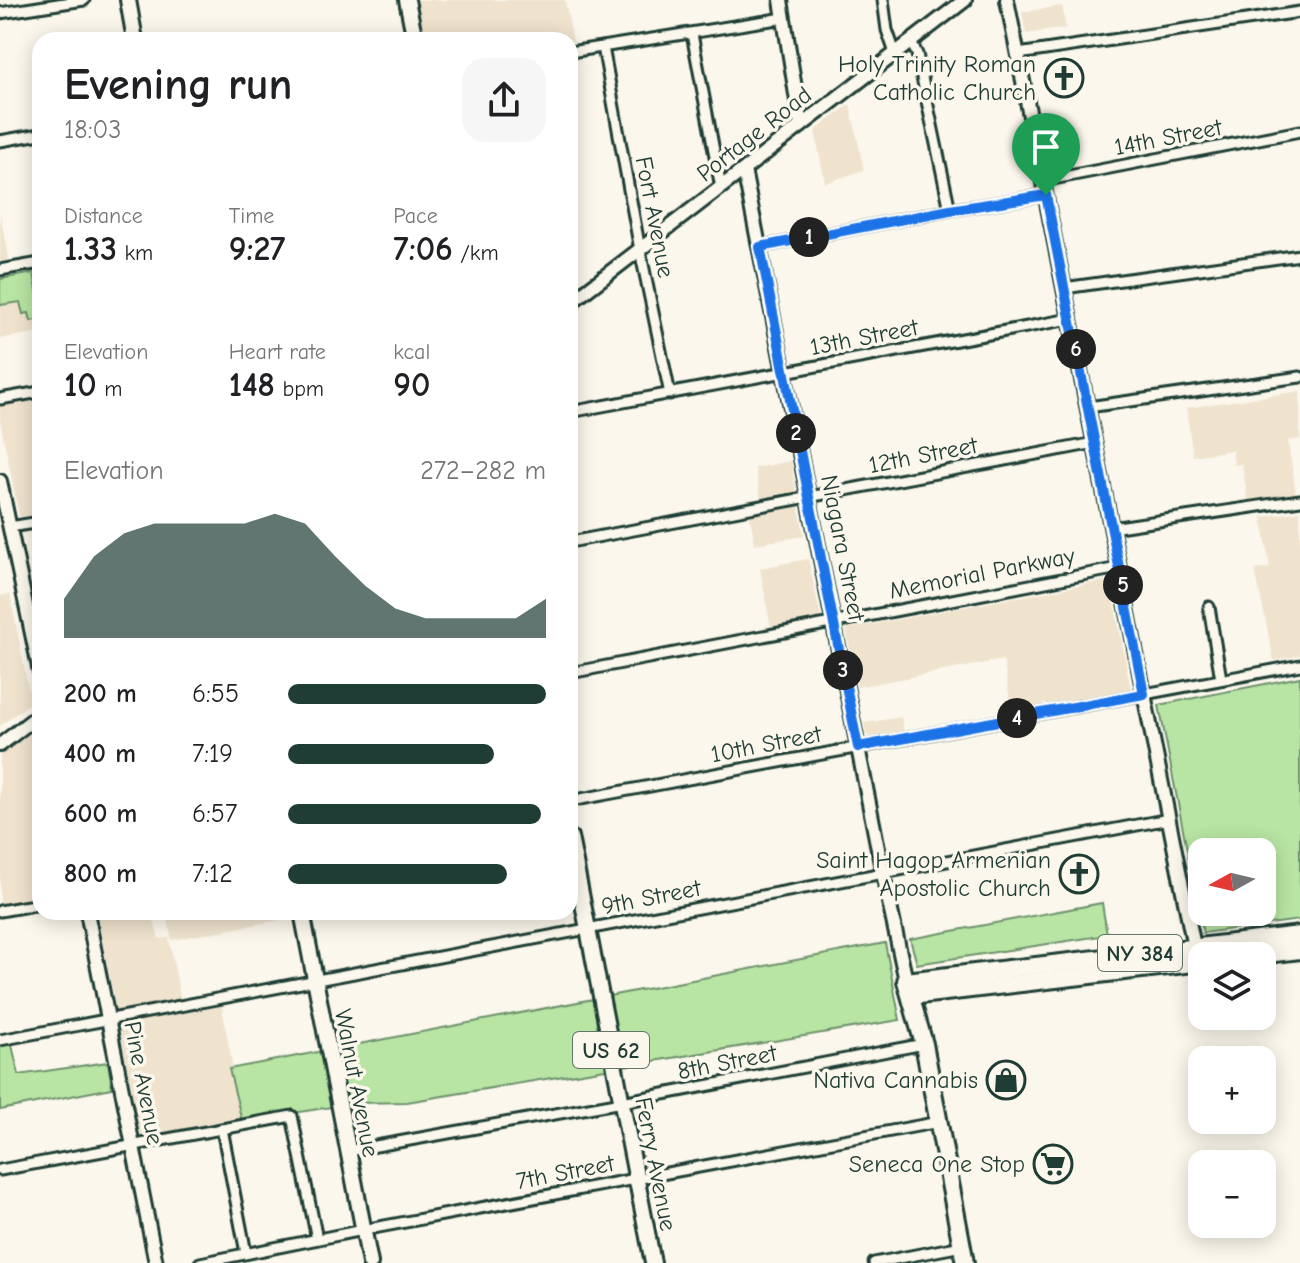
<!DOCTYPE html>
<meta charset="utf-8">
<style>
body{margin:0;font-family:"Comic Neue",sans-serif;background:#f6f6f6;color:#202124;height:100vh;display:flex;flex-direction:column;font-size:30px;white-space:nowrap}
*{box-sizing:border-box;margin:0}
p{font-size:26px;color:#757577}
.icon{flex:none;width:44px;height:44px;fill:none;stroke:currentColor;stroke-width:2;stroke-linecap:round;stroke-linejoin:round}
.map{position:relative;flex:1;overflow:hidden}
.details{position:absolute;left:32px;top:32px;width:546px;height:888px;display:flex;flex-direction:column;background:#fff;border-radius:24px;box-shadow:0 4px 20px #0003}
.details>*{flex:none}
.needle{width:52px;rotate:262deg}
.buttons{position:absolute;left:1188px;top:838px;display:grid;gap:16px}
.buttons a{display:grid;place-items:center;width:88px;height:88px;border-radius:16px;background:#fff;box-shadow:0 4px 20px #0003;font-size:40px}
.pin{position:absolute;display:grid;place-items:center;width:68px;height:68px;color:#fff;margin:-82px -34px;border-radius:50% 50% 50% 0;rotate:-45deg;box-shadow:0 0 8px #0007}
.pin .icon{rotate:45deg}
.km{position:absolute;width:40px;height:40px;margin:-20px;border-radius:50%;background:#222;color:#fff;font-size:22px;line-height:40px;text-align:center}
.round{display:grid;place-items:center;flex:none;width:84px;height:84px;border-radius:24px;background:#f6f6f6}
.headline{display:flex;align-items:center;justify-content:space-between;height:136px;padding:0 32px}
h1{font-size:44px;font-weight:700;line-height:60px}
.metrics{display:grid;grid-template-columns:repeat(3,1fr);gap:12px;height:136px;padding:8px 32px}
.metrics div{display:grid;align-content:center}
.metrics b{font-size:34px;font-weight:700}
.metrics small{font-size:22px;font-weight:400}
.metrics p{font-size:22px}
.chart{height:224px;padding:16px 32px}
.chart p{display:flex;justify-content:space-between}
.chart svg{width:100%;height:144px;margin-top:8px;fill:#1f3d34;opacity:.7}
ul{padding:0 32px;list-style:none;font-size:26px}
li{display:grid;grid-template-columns:128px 96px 1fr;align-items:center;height:60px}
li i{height:20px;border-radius:10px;background:#1f3d34}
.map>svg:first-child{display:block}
.built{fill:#efe3ce}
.green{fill:#b8e5a3;stroke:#6c916c;stroke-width:2;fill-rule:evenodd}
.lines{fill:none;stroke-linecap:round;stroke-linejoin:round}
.street-casing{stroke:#1f3d34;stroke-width:15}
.secondary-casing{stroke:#1f3d34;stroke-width:18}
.primary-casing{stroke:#1f3d34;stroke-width:20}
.highway-casing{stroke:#1f3d34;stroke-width:22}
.street{stroke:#fbf7ec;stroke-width:9}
.secondary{stroke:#fbf7ec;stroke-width:12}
.primary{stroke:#fbf7ec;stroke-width:14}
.highway{stroke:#fbf7ec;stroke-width:16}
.route-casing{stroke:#fff;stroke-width:16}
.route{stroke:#1a73e8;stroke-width:10}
.labels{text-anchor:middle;stroke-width:7;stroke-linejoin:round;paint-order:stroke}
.shield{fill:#fbf7ec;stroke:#61756b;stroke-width:2}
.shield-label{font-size:22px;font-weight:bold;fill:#1f3d34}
.poi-label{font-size:24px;fill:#1f3d34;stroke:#fbf7ec;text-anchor:end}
.street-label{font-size:24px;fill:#1f3d34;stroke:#fbf7ec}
</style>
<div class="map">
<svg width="1300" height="1263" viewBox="0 0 1300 1263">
<rect width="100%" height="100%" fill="#fbf7ec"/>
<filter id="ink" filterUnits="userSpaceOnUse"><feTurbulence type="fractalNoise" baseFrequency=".0125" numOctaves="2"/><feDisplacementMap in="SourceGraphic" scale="16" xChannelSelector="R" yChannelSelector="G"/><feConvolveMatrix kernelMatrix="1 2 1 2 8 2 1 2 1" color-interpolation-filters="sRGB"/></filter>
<g filter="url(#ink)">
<!-- built -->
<g class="built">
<polygon points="417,0 565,0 573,42 570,43 570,40 425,40"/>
<polygon points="1062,6 1066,28 1026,34 1022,12"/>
<polygon points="850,104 864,170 825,183 815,131"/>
<polygon points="0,213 12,277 0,279"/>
<polygon points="20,302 29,313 32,321 40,319 40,332 0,339 0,305"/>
<polygon points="40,387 40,514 22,517 19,515 0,420 0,395"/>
<polygon points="1300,391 1300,439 1288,441 1296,494 1248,501 1242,464 1234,465 1232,450 1193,456 1186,408"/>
<polygon points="791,461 804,536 755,544 747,503 761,500 755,468"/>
<polygon points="1300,511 1300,655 1274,661 1255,570 1270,568 1262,517"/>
<polygon points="808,559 824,631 773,640 760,568"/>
<polygon points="1108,580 1110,581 1131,690 1012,712 1003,660 857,687 846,629"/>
<polygon points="10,594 31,702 0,726 0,596"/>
<polygon points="901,717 904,733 872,739 866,734 864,723"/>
<polygon points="40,725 40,911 0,918 0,755"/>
<polygon points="97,912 152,912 159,939 169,938 181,1002 220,995 242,1121 141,1139"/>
<polygon points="166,912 289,912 290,918 172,940"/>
</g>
<!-- green -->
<g class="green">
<polygon points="34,273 40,307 40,319 31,321 29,313 23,314 20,302 0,305 0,279"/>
<path d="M1300 677V920L1203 933 1159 705ZM1202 852H1262V912H1202Z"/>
<polygon points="1102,903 1107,935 917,964 910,939"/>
<polygon points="885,943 900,1020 407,1102 357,1103 242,1121 229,1069"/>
<polygon points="11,1041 19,1075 108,1062 112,1088 0,1110 0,1044"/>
</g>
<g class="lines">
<!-- street casing -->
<g class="street-casing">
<g id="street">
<polyline points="883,0 887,30 895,53"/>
<polyline points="0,13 84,0"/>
<polyline points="692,34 721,188"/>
<polyline points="911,42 917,54 950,210"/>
<polyline points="603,47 640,250 670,394"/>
<polyline points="570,52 784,18"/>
<polyline points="1018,54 1300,12"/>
<polyline points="0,141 40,134"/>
<polyline points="1043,181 1300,131"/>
<polyline points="760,247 950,210 1046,195"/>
<polyline points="0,270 40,263"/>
<polyline points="570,283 580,296"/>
<polyline points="1064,288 1300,255"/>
<polyline points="0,399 40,392"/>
<polyline points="1088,407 1300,377"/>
<polyline points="570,412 1070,319"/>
<polyline points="10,527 40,522"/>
<polyline points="1111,528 1300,500"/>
<polyline points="570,542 1095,443"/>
<polyline points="1209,607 1221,679"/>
<polyline points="570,673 1119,568"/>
<polyline points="570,801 1300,665"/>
<polyline points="0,911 40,904"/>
<polyline points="0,1040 1169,819"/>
<polyline points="222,1129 246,1253"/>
<polyline points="348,1151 622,1102 924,1044"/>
<polyline points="0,1170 292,1116 317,1239"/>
<polyline points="200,1263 363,1230 939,1122"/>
<polyline points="874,1263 962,1246"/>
</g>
</g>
<!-- secondary casing -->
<g class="secondary-casing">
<g id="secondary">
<polyline points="781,0 801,126"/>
<polyline points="1007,0 1194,947"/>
<polyline points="744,170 883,874 906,981"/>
<polyline points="570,303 965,0"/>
<polyline points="0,481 40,672"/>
<polyline points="0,745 40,714"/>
<polyline points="87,912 156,1263"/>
</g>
</g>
<!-- primary casing -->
<g class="primary-casing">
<g id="primary">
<polyline points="128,0 135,40"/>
<polyline points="407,0 415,40"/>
<polyline points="570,837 653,1263"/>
<polyline points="302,912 370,1263"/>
</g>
</g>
<!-- highway casing -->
<g class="highway-casing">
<g id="highway">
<polyline points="1251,956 1300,950"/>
<polyline points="911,996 1202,962"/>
<polyline points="965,1263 924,1044 906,981 1300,935"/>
</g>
</g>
<!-- street -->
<use href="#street" class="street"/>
<!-- secondary -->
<use href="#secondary" class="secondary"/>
<!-- primary -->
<use href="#primary" class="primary"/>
<!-- highway -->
<use href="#highway" class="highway"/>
</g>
</g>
<g class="lines" filter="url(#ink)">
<!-- route casing -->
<g class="route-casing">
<polygon id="route" points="1046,195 1144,694 858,747 760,247 950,210"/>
</g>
<!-- route -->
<use href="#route" class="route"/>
</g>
<!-- icons -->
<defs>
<g id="church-ring" transform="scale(2)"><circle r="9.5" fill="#fbf7ec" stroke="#1f3d34" stroke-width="1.5"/><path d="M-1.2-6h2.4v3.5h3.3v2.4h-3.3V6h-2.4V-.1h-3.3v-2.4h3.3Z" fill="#1f3d34"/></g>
<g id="shop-ring" transform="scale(2)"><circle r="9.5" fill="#fbf7ec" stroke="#1f3d34" stroke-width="1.5"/><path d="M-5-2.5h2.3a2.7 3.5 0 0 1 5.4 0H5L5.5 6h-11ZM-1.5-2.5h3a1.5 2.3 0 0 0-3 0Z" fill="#1f3d34"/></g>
<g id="supermarket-ring" transform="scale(2)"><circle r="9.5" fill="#fbf7ec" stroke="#1f3d34" stroke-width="1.5"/><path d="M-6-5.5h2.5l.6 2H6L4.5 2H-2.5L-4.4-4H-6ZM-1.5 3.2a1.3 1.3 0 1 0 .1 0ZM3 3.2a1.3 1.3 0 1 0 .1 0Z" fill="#1f3d34"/></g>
</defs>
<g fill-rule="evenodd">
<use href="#church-ring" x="1064" y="78"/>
<use href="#church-ring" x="1079" y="874"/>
<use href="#shop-ring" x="1006" y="1080"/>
<use href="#supermarket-ring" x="1053" y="1164"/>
</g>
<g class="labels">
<!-- shield labels -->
<g class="shield">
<rect x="1098" y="935" width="84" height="36" rx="6"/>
<rect x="573" y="1032" width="76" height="36" rx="6"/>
</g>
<g class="shield-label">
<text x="1140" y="961">NY 384</text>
<text x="611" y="1058">US 62</text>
</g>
<!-- poi labels -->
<g class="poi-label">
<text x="1036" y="72">Holy Trinity Roman<tspan x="1036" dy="28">Catholic Church</tspan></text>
<text x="1051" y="868">Saint Hagop Armenian<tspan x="1051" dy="28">Apostolic Church</tspan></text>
<text x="978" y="1088">Nativa Cannabis</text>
<text x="1025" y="1172">Seneca One Stop</text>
</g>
<!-- street labels -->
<g class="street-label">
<text transform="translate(754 134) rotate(-38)" y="8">Portage Road</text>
<text transform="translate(1168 137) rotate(-11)" y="8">14th Street</text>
<text transform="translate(655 217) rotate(79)" y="8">Fort Avenue</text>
<text transform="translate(864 337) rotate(-11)" y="8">13th Street</text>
<text transform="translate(923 455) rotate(-11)" y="8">12th Street</text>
<text transform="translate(843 548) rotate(79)" y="8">Niagara Street</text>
<text transform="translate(982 573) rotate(-11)" y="8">Memorial Parkway</text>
<text transform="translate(766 744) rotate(-11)" y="8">10th Street</text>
<text transform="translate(651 897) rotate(-11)" y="8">9th Street</text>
<text transform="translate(727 1062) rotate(-11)" y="8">8th Street</text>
<text transform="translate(144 1083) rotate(79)" y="8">Pine Avenue</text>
<text transform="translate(357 1083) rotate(79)" y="8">Walnut Avenue</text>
<text transform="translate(656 1164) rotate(79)" y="8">Ferry Avenue</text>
<text transform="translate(565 1172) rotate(-11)" y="8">7th Street</text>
</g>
</g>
</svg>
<div class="buttons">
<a><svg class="needle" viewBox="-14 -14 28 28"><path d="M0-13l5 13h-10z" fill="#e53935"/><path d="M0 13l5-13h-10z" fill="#757577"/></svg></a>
<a><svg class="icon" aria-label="layers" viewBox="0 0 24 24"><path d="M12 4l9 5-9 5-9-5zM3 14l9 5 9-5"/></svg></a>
<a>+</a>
<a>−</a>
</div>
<div class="pin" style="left:1046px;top:195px;background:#1e9e55"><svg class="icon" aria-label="arrive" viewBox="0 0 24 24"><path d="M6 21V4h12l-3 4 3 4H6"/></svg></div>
<b class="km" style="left:809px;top:237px">1</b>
<b class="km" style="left:796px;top:433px">2</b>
<b class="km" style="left:843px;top:670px">3</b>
<b class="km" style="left:1017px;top:718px">4</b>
<b class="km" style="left:1123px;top:585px">5</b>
<b class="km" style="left:1076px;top:349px">6</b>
<section class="details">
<div class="headline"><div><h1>Evening run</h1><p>18:03</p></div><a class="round"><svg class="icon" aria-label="share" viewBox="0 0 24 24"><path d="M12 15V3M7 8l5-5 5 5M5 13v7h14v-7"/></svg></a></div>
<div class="metrics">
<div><p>Distance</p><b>1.33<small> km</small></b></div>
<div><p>Time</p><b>9:27</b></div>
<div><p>Pace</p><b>7:06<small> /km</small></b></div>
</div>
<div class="metrics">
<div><p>Elevation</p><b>10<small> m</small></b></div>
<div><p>Heart rate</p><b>148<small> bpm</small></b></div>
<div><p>kcal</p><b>90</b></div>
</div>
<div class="chart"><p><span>Elevation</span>272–282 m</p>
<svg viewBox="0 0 160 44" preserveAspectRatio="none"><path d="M0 44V32L10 19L20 12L30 9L40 9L50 9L60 9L70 6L80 9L90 19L100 28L110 35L120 38L130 38L140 38L150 38L160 32V44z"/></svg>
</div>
<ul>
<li><b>200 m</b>6:55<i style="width:100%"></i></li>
<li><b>400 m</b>7:19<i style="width:80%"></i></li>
<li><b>600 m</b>6:57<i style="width:98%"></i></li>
<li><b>800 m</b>7:12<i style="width:85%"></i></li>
</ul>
</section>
</div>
